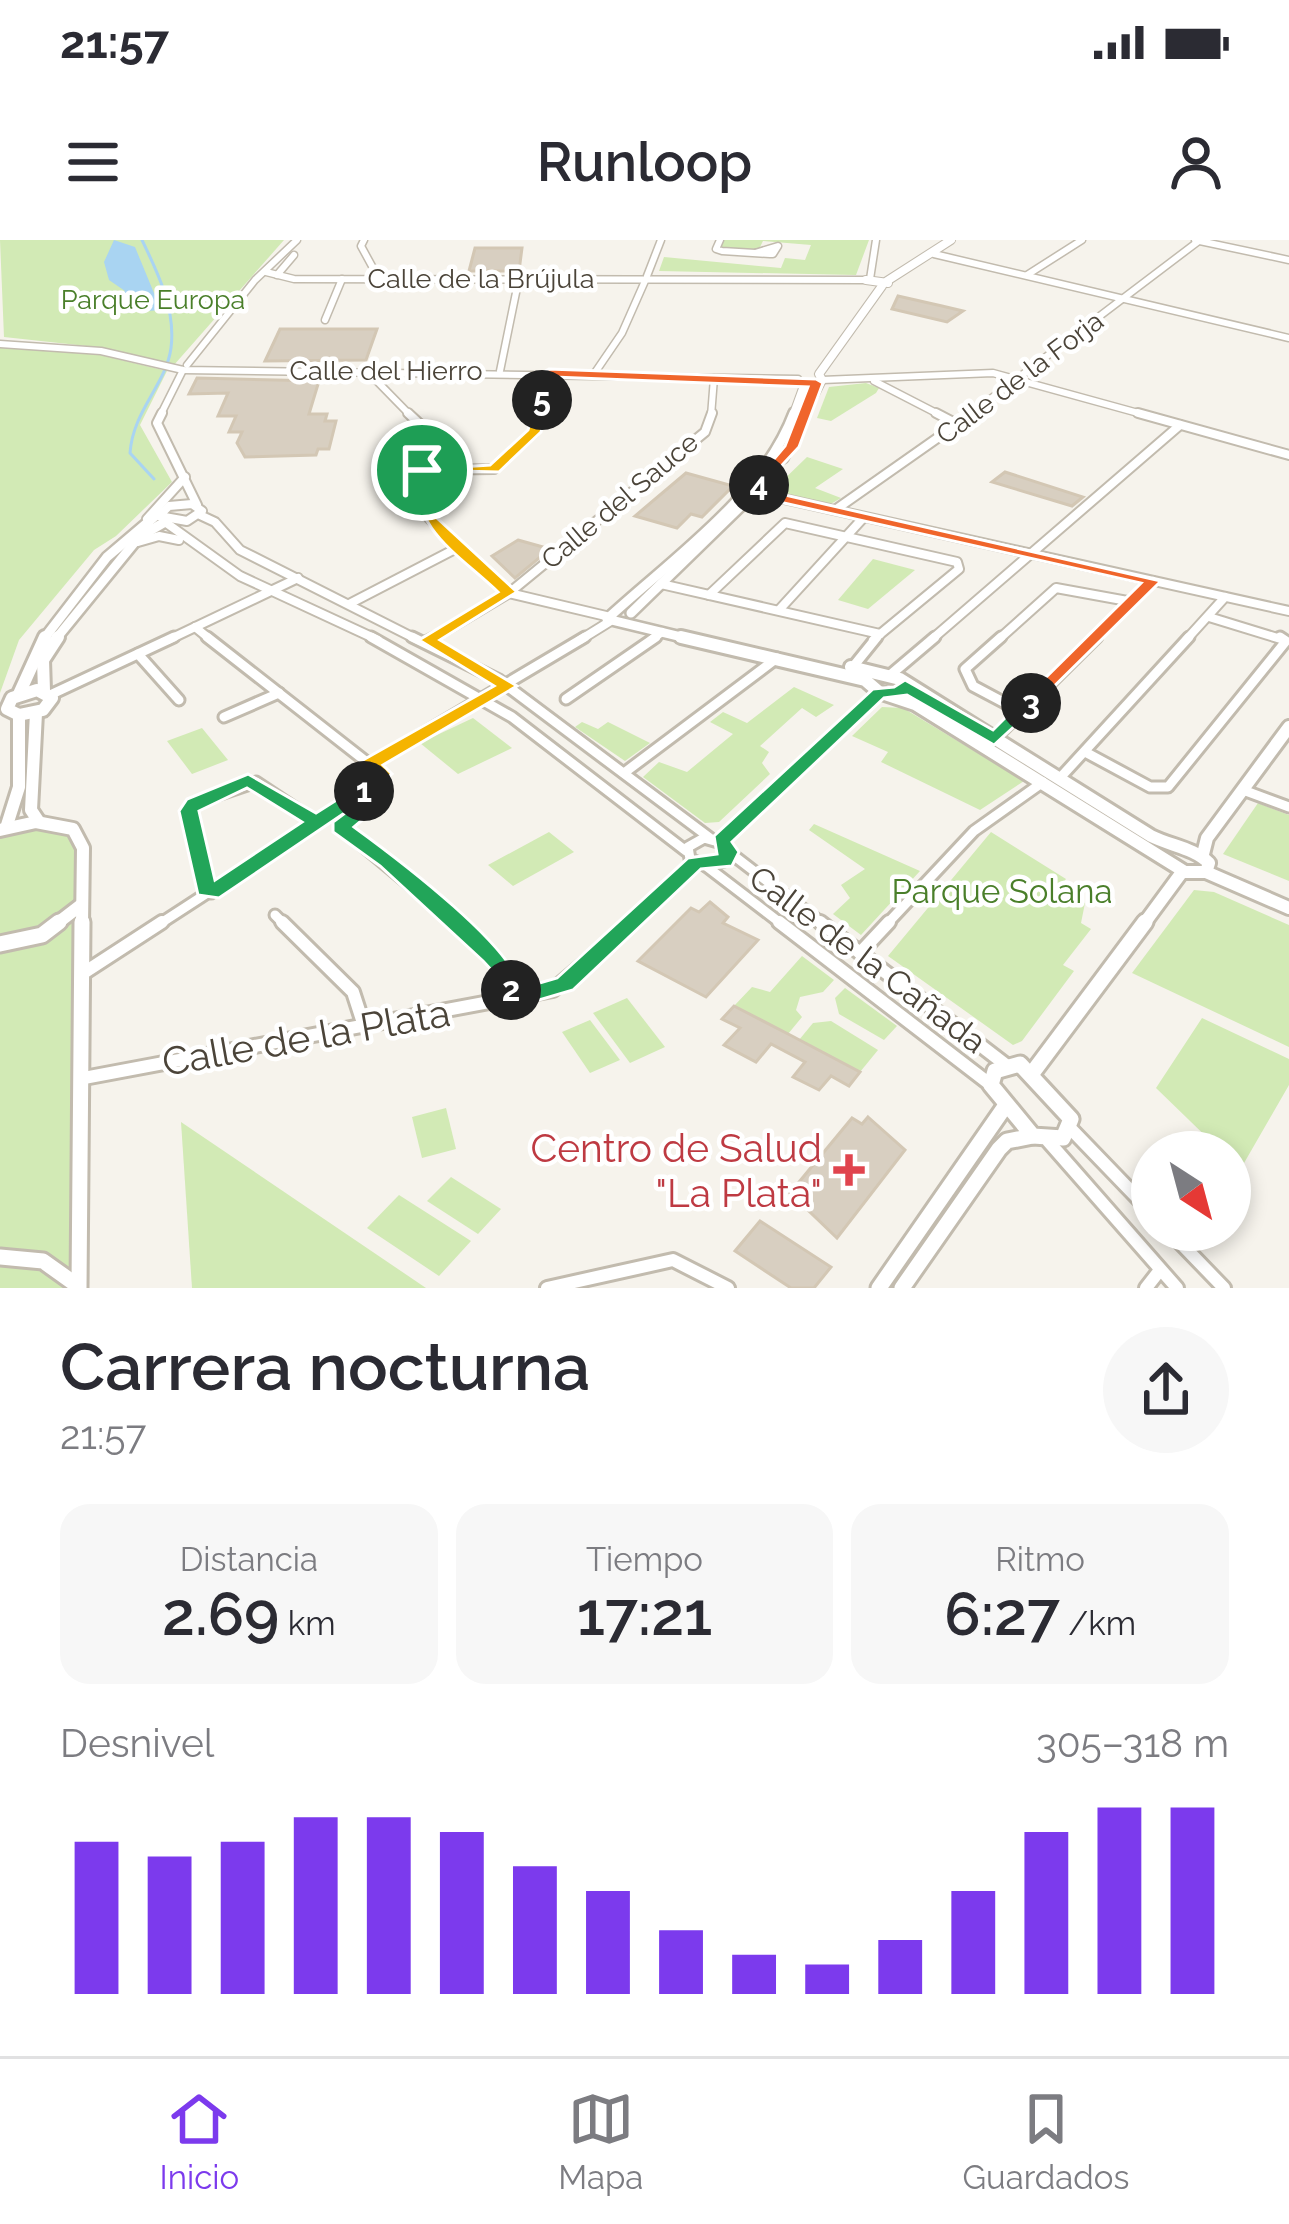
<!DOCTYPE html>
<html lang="es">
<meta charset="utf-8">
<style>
body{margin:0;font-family:Raleway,sans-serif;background:#f7f7f7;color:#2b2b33;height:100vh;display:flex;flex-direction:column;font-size:45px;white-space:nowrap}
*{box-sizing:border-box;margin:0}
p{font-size:39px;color:#7c7c81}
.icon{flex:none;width:66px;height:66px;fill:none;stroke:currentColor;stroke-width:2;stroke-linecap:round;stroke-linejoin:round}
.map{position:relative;height:1048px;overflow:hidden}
.sheet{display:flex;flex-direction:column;background:#fff;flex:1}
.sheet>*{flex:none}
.needle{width:78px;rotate:144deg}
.tools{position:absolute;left:1131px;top:891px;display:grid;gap:24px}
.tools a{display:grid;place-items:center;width:120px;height:120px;border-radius:50%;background:#fff;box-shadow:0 6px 18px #0003;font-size:60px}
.pin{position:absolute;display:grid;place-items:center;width:102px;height:102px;color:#fff;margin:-51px;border:6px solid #fff;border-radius:50%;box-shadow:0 3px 12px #0007}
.km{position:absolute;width:60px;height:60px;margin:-30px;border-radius:50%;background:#222;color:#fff;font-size:33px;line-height:60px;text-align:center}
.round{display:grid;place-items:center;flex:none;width:126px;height:126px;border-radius:63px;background:#f7f7f7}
.head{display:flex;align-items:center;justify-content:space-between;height:204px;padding:0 60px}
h1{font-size:66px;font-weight:600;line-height:90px}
.metrics{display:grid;grid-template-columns:repeat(3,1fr);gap:18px;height:204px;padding:12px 60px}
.metrics div{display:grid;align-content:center;border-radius:30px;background:#f7f7f7;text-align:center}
.metrics b{font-size:60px;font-weight:600}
.metrics small{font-size:33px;font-weight:400}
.metrics p{font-size:33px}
.chart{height:336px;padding:24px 60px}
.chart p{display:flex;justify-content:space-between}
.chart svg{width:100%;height:216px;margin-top:12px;stroke:#7c3aed;stroke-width:6}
.status{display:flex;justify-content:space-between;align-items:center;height:84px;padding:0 60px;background:#fff;direction:ltr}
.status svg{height:33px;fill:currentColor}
header{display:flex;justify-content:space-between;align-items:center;height:156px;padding:0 60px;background:#fff;font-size:54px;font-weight:600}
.tab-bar{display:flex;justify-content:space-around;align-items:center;height:168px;border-top:3px solid #e1e1e2;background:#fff;font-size:33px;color:#7c7c81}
.tab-bar a{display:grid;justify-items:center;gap:6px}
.tab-bar .on{color:#7c3aed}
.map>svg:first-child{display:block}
.green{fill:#d2eab5}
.water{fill:#a9d4f2}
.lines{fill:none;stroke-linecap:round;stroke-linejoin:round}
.stream{stroke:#a9d4f2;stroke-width:3}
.building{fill:#d8cfc1;stroke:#d3c7b4;stroke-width:3}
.minor-far3-casing{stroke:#c2bbae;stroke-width:9}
.minor-far2-casing{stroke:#c2bbae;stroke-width:12}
.minor-far1-casing{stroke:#c2bbae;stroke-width:15}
.minor-casing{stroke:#c2bbae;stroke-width:18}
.tertiary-far3-casing{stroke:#c2bbae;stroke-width:10}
.tertiary-far2-casing{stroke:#c2bbae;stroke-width:14}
.tertiary-far1-casing{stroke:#c2bbae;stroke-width:18}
.tertiary-casing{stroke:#c2bbae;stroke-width:21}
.minor-far3{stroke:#fff;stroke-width:6}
.minor-far2{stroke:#fff;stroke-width:8}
.minor-far1{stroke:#fff;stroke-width:9}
.minor{stroke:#fff;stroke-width:12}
.tertiary-far3{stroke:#fff;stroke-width:8}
.tertiary-far2{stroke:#fff;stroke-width:9}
.tertiary-far1{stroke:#fff;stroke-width:12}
.tertiary{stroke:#fff;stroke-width:15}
.split-1{fill:#f5b400;stroke:#fff;stroke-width:3}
.split-2{fill:#22a559;stroke:#fff;stroke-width:3;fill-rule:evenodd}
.split-3{fill:#22a559;stroke:#fff;stroke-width:3}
.split-4{fill:#f0652b;stroke:#fff;stroke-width:3}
.split-5{fill:#f0652b;stroke:#fff;stroke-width:3}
.split-6{fill:#f5b400;stroke:#fff;stroke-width:3}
.health-dot{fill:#e0444e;stroke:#fff;stroke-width:4.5}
.labels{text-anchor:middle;stroke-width:9;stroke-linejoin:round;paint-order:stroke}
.far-street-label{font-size:27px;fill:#4b4439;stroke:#fff}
.far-park-label{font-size:27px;fill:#4a7f2a;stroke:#fff}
.park-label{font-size:33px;fill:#4a7f2a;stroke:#fff}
.street-label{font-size:33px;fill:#4b4439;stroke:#fff}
.near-street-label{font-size:39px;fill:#4b4439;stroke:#fff}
.near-health-label{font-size:39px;fill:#be3a42;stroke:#fff;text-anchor:end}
</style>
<div class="status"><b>21:57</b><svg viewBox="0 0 49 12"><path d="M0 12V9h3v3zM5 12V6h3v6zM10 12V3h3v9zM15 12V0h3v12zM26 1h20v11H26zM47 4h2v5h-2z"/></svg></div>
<header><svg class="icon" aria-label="menu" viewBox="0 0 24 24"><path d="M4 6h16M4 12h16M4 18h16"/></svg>Runloop<svg class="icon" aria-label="person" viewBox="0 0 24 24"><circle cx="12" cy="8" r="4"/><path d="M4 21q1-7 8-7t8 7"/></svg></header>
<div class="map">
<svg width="1289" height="1048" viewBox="0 0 1289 1048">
<rect width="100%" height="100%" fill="#f6f3ec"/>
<!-- green -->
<g class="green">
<polygon points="0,0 284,0 174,125 105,108 4,97"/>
<polygon points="724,0 869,0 856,35 659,31 664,17 781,28 785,18 805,20 811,5 763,1 758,11 719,9"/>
<polygon points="0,107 96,114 167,131 140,185 172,242 116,296 94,310 19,400 0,453"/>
<polygon points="866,143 879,148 876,153 831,181 817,178 829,147"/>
<polygon points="807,217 843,229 815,248 841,258 829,265 772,251"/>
<polygon points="873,319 915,330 868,369 838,360"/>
<polygon points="794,447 834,465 816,477 802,468 760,506 769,512 762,523 770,534 719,582 705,583 643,537 659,522 687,532 733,494 710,482 723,472 747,483"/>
<polygon points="882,467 903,468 1024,541 980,570 881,522 888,512 852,496"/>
<polygon points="473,478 512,508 458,534 420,503"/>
<polygon points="582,482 598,489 608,482 650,503 625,521 575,487"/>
<polygon points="202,488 228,520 192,534 167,501"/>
<polygon points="1258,563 1289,575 1289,641 1223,614"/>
<polygon points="814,584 920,631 861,695 833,674 850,658 841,645 865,629 809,590"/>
<polygon points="22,585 67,592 76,609 73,1048 0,1048 0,593"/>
<polygon points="549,592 574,612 513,646 488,625"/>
<polygon points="991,592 1066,639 1057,651 1085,663 1081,683 1091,689 1063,725 1074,731 1022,801 1013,805 888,716"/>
<polygon points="1194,650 1214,652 1289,685 1289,807 1132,733"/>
<polygon points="802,716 834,740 823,752 800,757 796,770 802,777 788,794 734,766 752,747 770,752"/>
<polygon points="845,748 897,786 884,800 839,774 835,758"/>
<polygon points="627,758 665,807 630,823 593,773"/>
<polygon points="1202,778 1289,819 1289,845 1240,930 1230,912 1222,912 1156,848"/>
<polygon points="590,780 620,820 590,833 562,792"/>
<polygon points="831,781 878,810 860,832 799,800 813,783"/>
<polygon points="446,868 456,909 422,918 412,877"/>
<polygon points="181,882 426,1048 192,1048"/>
<polygon points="451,937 501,969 478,994 427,961"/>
<polygon points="399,955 471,1001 439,1036 367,988"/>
</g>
<!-- water -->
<polygon class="water" points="114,0 135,7 161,70 121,73 115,60 125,51 109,40 104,22"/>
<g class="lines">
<!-- stream -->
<path class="stream" d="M142 0C158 33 176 70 171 108 166 145 133 170 130 213L154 239"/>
</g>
<!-- building -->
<g class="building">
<polygon points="475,8 522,8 519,31 469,31"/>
<polygon points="898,56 942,66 963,71 947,82 892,69"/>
<polygon points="280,89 377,89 366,120 265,121"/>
<polygon points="197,138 319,141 309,174 327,174 325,181 336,181 329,209 318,209 316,215 245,217 237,203 242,192 229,192 236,176 218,176 228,153 189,154"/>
<polygon points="1005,232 1083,257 1072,266 992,242"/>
<polygon points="686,233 733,246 702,277 691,274 677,288 635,276"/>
<polygon points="518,300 550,309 515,338 492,316"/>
<polygon points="710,662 728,677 723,683 758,700 706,757 638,721 691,668 699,672"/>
<polygon points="734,766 792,796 860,832 849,846 831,836 819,850 793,837 805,822 771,804 756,822 724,805 740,788 722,779"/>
<polygon points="868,877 905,910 837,998 790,953 852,878 862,884"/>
<polygon points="760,981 831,1027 814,1048 791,1048 735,1011"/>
</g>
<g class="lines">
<!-- minor-far3 casing -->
<g class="minor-far3-casing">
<g id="minor-far3">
<polyline points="364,0 361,6 379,39"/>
<polyline points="720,0 716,9 722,11 770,14 773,14 778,6 755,13"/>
<polyline points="1195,0 1289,20"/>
<polyline points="934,14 1289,98"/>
<polyline points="266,32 294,39 866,40"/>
<polyline points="277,35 294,15"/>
<polyline points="1027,35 1082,0"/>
<polyline points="647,36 661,0"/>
<polyline points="870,39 876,0"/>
<polyline points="325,80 342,39"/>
<polyline points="0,104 101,111 183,130 798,139"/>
<polyline points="187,125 255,40 297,0"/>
<polyline points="367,131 411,176"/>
<polyline points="500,131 519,38"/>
<polyline points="594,134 622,93 645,41"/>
<polyline points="822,140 993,133 1149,176"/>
<polyline points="874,141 942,176"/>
<polyline points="160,176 183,130"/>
<polyline points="538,176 549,133"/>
<polyline points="711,176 714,138"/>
<polyline points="968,176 1200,0"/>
</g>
</g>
<!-- minor-far2 casing -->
<g class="minor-far2-casing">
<g id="minor-far2">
<polyline points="162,173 157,183 197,265"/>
<polyline points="408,173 423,187 420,246 429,278 509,353 606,376"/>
<polyline points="936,173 959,185"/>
<polyline points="1138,173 1289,215"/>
<polyline points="422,230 494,229 534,192 539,173"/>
<polyline points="753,252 1289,371"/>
<polygon points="192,264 202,271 187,281 159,276 169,266"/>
<polyline points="835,270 973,173"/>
<polyline points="200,275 215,282 240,310 418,400"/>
<polyline points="147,279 185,237"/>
<polyline points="165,282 240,336 378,400"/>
<polyline points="138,302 159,296 179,300"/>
<polyline points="661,344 880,394"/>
<polyline points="709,355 785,283 957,322 959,329 873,400"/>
<polyline points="351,363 459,307"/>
<polyline points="779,370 864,277"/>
<polyline points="1209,377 1284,400"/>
<polyline points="195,387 211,400"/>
<polyline points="168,400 298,338"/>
<polyline points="430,400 509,353 705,192 712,173"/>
<polyline points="580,400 609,382"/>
<polyline points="651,400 662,392"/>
<polyline points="931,400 1180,185"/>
<polyline points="998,400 1056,348 1133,362"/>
<polyline points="1094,400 1153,341"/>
<polyline points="1186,400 1225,357"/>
</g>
</g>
<!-- minor-far1 casing -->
<g class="minor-far1-casing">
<g id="minor-far1">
<polyline points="371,397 512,477 686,611"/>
<polyline points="412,397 499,440 710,598"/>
<polyline points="1001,397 965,429 973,446 1022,472"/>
<polyline points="428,401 436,397"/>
<polyline points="138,414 179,460"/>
<polyline points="852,428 877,397"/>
<polyline points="889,436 935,397"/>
<polyline points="50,455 174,397"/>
<polyline points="566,459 656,397"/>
<polyline points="224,477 279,453"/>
<polyline points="994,499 1097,397"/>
<polyline points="1087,513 1150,547 1168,547 1286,401 1280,397"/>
<polyline points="370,525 585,397"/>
<polyline points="624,533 777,418"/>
<polyline points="1059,539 1189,397"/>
<polyline points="1243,550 1289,567"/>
<polyline points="349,561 364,570 340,587 458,685"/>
<polygon points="704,598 725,604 724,621 706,626 690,619 688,607"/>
<polyline points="721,601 879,452"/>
<polyline points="729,612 824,685"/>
<polyline points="706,626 783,685"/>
<polyline points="211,653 204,645 189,571 194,563 256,542 316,582"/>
<polyline points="275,675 285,685"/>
<polyline points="158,685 381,540 382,534 207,397"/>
<polyline points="630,685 695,623"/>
<polyline points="886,685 974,591 1043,542"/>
</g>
</g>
<!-- minor casing -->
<g class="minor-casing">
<g id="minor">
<polyline points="282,682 353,752 364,786"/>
<polyline points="454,682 506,732 512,760"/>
<polyline points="779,682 991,845"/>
<polyline points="820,682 1006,825"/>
<polyline points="860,713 889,682"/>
<polyline points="82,734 162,682"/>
<polyline points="84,838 553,750 633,682"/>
<polyline points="1071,889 1152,973"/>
<polyline points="1048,901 1177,1048"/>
<polyline points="1168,990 1224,1048"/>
<polyline points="547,1048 673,1020 728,1048"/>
<polyline points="1146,1048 1160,1030"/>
</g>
</g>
<!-- tertiary-far3 casing -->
<g class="tertiary-far3-casing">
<g id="tertiary-far3">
<polyline points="866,40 888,43"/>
<polyline points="887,41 951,0"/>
<polyline points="793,176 805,143"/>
<polyline points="804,176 822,140 819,134 882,46"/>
</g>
</g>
<!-- tertiary-far2 casing -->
<g class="tertiary-far2-casing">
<g id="tertiary-far2">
<polyline points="783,218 805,173"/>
<polyline points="631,373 746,261"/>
<polyline points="43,400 107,317 160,272"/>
<polyline points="55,400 139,297 165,282"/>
<path d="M694 400 607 379C672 319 762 258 794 173"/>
</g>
</g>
<!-- tertiary-far1 casing -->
<g class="tertiary-far1-casing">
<g id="tertiary-far1">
<polyline points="681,397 865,440 879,452 915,464 1185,632 1206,632"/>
<path d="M851 427 900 439 1151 596C1171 606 1194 608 1209 623L1206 632"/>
<polygon points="37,450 52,458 43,470 19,475 7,469 12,458"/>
<polyline points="44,451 43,420 58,397"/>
<polyline points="19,454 45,397"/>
<polyline points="36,473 31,570 39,582"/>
<polyline points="7,585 19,547 19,475"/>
<polyline points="0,590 36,582 73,589 83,608 82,685"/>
<polyline points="1203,614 1207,598 1289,487"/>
<polyline points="1206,632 1289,668"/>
<polyline points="55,685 81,665"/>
<polyline points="1143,685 1182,632"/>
</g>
</g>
<!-- tertiary casing -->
<g class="tertiary-casing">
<g id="tertiary">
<polyline points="0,704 42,695 59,682"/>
<polygon points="1020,824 1071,879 1063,898 1033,896 991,845 995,831"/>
<polyline points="1033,832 1145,682"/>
<polyline points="0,1017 43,1021 78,1046"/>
<polyline points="79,1048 82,682"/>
<polyline points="879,1048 1006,865"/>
<polyline points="902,1048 999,909 1007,901 1033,896"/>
</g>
</g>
<!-- minor-far3 -->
<use href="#minor-far3" class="minor-far3"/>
<!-- minor-far2 -->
<use href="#minor-far2" class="minor-far2"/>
<!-- minor-far1 -->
<use href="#minor-far1" class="minor-far1"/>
<!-- minor -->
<use href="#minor" class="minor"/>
<!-- tertiary-far3 -->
<use href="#tertiary-far3" class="tertiary-far3"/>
<!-- tertiary-far2 -->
<use href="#tertiary-far2" class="tertiary-far2"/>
<!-- tertiary-far1 -->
<use href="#tertiary-far1" class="tertiary-far1"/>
<!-- tertiary -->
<use href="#tertiary" class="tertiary"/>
</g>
<!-- split-1 -->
<path class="split-1" d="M422 226 429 230V262L435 276 517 352 440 400 517 446 383 525 392 534 364 557 354 551 370 534 360 525 363 520 494 446 419 400 498 352C457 313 413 291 415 230Z"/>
<!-- split-2 -->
<path class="split-2" d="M248 534 316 573 357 547H371L374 551 363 561 374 570 354 587C387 611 532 718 519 756H503L496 735 483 721 380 626 333 592V582L349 570 219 658 198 655 179 571 187 559ZM247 548 302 582 215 640 199 571Z"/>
<!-- split-3 -->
<polygon class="split-3" points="905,440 993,490 1024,459 1040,463 994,505 907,455 884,458 732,602 739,612 732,626 701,629 573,750 512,768 504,766 503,744 511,741 522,748 557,738 688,618 717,614 714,596 873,449 894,447"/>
<!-- split-4 -->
<polygon class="split-4" points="754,242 764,242 763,250 1161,341 1031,469 1024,467 1024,459 1141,343 748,255"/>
<!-- split-5 -->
<polygon class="split-5" points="549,129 816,139 823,143 799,207 759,250 752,245 785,206 808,147 554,137 549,160 538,162 542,133"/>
<!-- split-6 -->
<polygon class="split-6" points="538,157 549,160 541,192 499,232 415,230 490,225 528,190"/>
<!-- markers -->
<path class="health-dot" d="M843 912h12v12h12v12h-12v12h-12v-12h-12v-12h12z"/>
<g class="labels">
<!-- far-street labels -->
<g class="far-street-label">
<text x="481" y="48">Calle de la Brújula</text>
<text x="386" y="140">Calle del Hierro</text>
<text transform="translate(1020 138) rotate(-37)" y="9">Calle de la Forja</text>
<text transform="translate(620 261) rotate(-40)" y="9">Calle del Sauce</text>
</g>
<!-- far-park labels -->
<g class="far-park-label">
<text x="153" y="69">Parque Europa</text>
</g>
<!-- park labels -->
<g class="park-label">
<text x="1002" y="663">Parque Solana</text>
</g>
<!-- street labels -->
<g class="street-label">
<text transform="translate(868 719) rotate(37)" y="12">Calle de la Cañada</text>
</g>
<!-- near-street labels -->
<g class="near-street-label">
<text transform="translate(306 797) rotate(-10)" y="14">Calle de la Plata</text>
</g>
<!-- near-health labels -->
<g class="near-health-label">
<text x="822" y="922">Centro de Salud<tspan x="822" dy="45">"La Plata"</tspan></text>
</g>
</g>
</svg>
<div class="tools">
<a><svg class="needle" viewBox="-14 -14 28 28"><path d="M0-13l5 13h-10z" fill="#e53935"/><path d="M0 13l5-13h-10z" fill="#7c7c81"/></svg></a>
</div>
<div class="pin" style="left:422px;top:230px;background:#1e9e55"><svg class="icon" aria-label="arrive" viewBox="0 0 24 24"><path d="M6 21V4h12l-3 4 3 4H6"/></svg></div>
<b class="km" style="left:364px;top:551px">1</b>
<b class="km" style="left:511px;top:750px">2</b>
<b class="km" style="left:1031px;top:463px">3</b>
<b class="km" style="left:759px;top:245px">4</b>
<b class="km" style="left:542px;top:160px">5</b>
</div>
<section class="sheet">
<div class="head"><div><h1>Carrera nocturna</h1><p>21:57</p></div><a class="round"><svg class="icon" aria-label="share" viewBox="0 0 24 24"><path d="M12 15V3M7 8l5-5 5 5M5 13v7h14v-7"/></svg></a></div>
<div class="metrics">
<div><p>Distancia</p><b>2.69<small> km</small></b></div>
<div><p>Tiempo</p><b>17:21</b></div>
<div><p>Ritmo</p><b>6:27<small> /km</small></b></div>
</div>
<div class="chart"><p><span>Desnivel</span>305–318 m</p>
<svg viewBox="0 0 160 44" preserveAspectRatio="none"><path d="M5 44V13M15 44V16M25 44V13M35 44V8M45 44V8M55 44V11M65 44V18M75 44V23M85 44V31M95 44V36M105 44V38M115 44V33M125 44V23M135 44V11M145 44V6M155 44V6"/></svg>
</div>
</section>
<nav class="tab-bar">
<a class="on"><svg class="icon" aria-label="home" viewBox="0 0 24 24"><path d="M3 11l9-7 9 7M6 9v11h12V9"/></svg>Inicio</a>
<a><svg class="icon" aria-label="map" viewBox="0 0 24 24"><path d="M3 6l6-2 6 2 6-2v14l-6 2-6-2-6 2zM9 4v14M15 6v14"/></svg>Mapa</a>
<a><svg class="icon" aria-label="saved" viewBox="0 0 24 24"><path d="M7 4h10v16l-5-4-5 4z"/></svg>Guardados</a>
</nav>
